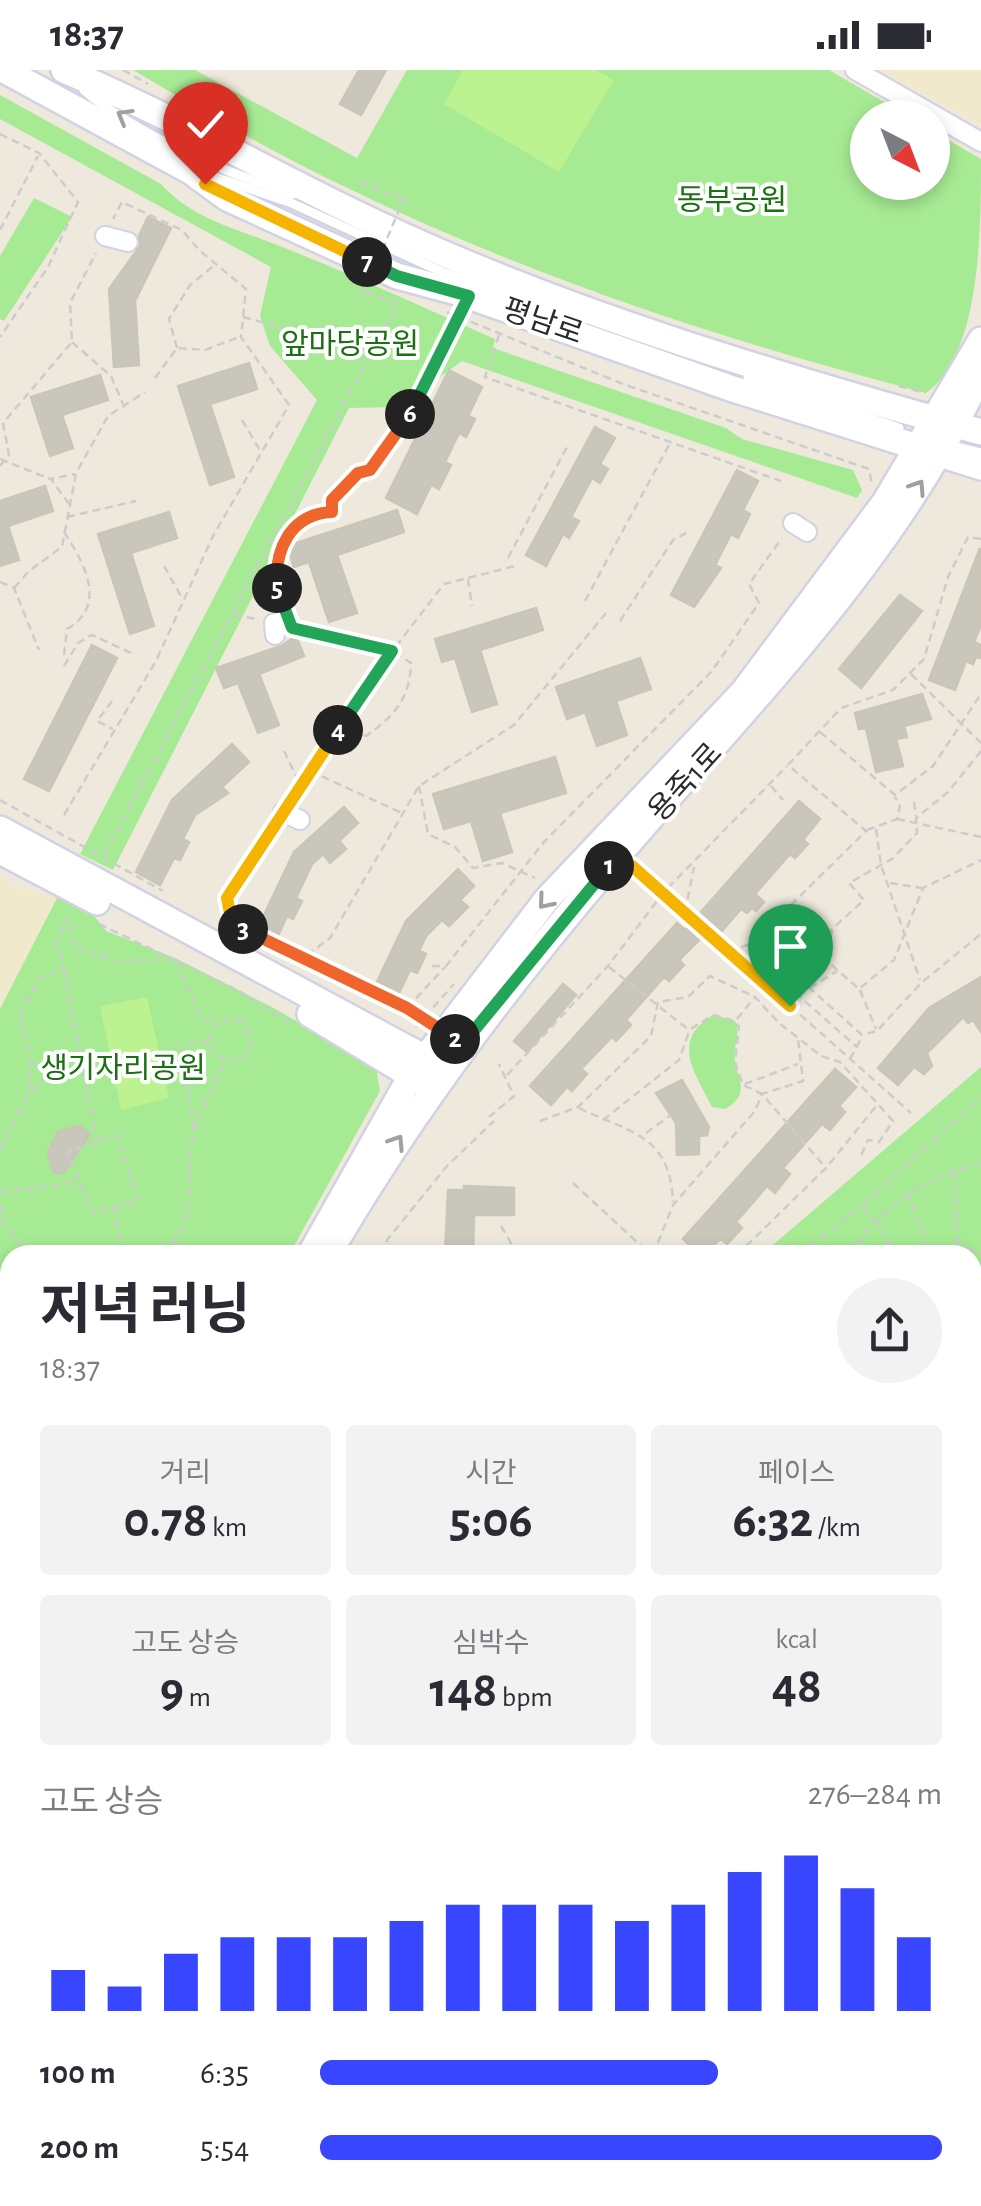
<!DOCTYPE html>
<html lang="ko">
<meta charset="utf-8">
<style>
body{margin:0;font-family:"Alegreya Sans","Noto Sans KR",sans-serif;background:#f2f2f3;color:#2b2b33;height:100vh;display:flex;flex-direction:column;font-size:38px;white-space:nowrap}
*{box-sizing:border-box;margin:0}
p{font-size:32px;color:#7c7c81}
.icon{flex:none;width:55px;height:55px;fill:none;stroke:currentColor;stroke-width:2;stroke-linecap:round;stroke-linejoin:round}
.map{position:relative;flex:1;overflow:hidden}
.drawer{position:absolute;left:0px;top:1175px;width:982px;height:962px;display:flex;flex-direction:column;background:#fff;border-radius:30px 30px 0 0;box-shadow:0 5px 15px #0003}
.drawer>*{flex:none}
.needle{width:65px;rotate:138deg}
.buttons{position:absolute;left:850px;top:30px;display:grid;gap:20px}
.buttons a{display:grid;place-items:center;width:100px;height:100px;border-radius:50%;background:#fff;box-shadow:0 5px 15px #0003;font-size:50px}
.pin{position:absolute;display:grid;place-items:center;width:85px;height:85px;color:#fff;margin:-102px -42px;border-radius:50% 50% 50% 0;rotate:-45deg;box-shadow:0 0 10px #0007}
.pin .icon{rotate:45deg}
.km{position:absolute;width:50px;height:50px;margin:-25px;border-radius:50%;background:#222;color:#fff;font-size:28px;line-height:50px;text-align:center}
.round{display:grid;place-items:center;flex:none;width:105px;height:105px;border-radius:52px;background:#f2f2f3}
.head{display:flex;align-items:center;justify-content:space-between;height:170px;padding:0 40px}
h1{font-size:55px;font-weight:700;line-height:75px}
.metrics{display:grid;grid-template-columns:repeat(3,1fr);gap:15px;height:170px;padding:10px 40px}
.metrics div{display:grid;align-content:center;border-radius:10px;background:#f2f2f3;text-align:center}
.metrics b{font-size:50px;font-weight:700}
.metrics small{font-size:28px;font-weight:400}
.metrics p{font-size:28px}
.chart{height:280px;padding:20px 40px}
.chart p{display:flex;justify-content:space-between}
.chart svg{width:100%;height:180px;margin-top:10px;stroke:#3946ff;stroke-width:6}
ul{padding:0 40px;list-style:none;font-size:32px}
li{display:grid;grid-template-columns:160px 120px 1fr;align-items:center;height:75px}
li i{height:25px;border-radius:12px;background:#3946ff}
.status{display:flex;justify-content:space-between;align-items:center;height:70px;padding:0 50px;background:#fff;direction:ltr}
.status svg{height:28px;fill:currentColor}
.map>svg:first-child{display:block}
.education{fill:#f1e9cb}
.green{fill:#a7ea94}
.pitch{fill:#bcf28f}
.building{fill:#c9c7bb;stroke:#cac5b6;stroke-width:2.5}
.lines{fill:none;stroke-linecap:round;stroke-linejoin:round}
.lane-casing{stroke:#d1d3e5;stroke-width:14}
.street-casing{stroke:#d1d3e5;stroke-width:22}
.secondary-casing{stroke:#d1d3e5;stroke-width:30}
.path{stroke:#ccc;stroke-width:2.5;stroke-dasharray:8 5;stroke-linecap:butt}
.lane{stroke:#fff;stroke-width:9}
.street{stroke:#fff;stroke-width:18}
.secondary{stroke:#fff;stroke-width:25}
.path-bridge{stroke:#ccc;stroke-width:2.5;stroke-dasharray:8 5;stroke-linecap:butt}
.oneway{stroke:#a0a0a0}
.split-1-casing{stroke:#fff;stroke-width:20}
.split-2-casing{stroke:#fff;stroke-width:20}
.split-3-casing{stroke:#fff;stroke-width:20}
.split-4-casing{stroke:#fff;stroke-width:20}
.split-5-casing{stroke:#fff;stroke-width:20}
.split-6-casing{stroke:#fff;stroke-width:20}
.split-7-casing{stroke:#fff;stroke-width:20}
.split-8-casing{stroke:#fff;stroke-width:20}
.split-1{stroke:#f5b400;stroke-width:12}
.split-2{stroke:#22a559;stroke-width:12}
.split-3{stroke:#f0652b;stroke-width:12}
.split-4{stroke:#f5b400;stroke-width:12}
.split-5{stroke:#22a559;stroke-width:12}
.split-6{stroke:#f0652b;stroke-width:12}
.split-7{stroke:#22a559;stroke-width:12}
.split-8{stroke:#f5b400;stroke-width:12}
.labels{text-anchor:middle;stroke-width:8;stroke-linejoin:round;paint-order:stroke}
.park-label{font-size:30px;fill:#1c7014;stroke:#fff}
.street-label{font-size:30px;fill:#2b2b2b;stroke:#fff}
</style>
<div class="status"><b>18:37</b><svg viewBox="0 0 49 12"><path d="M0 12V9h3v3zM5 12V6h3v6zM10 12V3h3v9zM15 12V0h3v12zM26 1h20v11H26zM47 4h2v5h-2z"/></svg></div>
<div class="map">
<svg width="981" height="2136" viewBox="0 0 981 2136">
<rect width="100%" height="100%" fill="#eee9dc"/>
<!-- education -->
<g class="education">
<polygon points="880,0 981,0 981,55"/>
<polygon points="0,808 21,819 58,826 0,939"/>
</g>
<!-- green -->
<g class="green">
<path d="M133 0H195L357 88 407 0H829L910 47 868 48V112H932L933 61 981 89C981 160 981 285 926 323 725 271 525 205 339 114 268 80 200 40 133 0Z"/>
<path d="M0 25 161 114C193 150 239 159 282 177 354 205 424 238 495 269L493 278 726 358 742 369 853 400 862 420 857 428 462 291 398 337 349 338 113 800 80 784 317 330 270 276 260 245 271 197 0 49Z"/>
<polygon points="34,128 72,147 4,251 0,249 0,186"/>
<polygon points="58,826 91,842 106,861 175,888 270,936 376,997 380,1021 289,1185 10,1185 10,1271 0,1261 0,939"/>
<path d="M713 945 735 951C742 965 732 977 735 991 739 1012 750 1025 725 1039L712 1037C696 1004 669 971 713 945Z"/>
<polygon points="981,997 981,1233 973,1244 972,1185 761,1185"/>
<polygon points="981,1376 981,1783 972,1781 972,1389"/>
<polygon points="10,1557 10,2128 29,2128 27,2136 0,2136 0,1573"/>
</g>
<!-- pitch -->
<g class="pitch">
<polygon points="463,0 596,0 614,10 559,102 444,34"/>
<polygon points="147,927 169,1028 121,1040 100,936"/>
</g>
<!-- building -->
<g class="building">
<polygon points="359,0 386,0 361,45 340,34"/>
<polygon points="148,147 171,158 135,231 139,295 114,297 109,219 140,176 139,166"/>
<polygon points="249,293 257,319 210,334 234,407 210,415 178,316"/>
<polygon points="449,300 482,317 468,346 475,349 466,367 459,363 445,392 451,395 439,419 431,415 417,444 386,428"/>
<polygon points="100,305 108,330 62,345 73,378 50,386 31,327"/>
<polygon points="595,357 615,368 600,394 608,399 600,413 592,408 571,447 579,451 569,468 563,464 546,496 526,485"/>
<polygon points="737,400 758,411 743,440 750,444 738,468 731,464 715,495 721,498 694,537 671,525"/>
<polygon points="45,416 53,441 8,456 19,490 0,496 0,431"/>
<polygon points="397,440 404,462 337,485 357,543 329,552 309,492 294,497 287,476"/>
<polygon points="169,442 177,468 131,483 154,556 130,564 98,464"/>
<polygon points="980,478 981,555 974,572 981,575 981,588 976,587 973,594 966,591 955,620 929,610"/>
<polygon points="900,525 922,541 861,618 839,599"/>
<polygon points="536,538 543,560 480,580 497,634 472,642 455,588 442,592 435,569"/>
<polygon points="296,566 304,586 259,604 279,655 258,663 238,613 224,618 216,598 281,576"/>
<polygon points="92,575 117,588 49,721 24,709"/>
<polygon points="640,588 651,619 616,631 627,665 597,676 585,642 567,649 556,617"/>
<polygon points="922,624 931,649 904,656 907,667 896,669 903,696 876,702 866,658 859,659 855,643"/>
<polygon points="232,674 249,692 222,717 228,723 195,745 183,769 189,772 180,790 174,788 160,815 136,802 172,730"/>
<polygon points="555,687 566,723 500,743 512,782 483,791 471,751 444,759 433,724"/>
<polygon points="799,731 820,749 803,770 808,774 795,788 790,784 755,824 764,832 756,841 752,838 747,843 741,839 721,862 714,855 679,890 684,895 669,911 664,907 626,950 631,955 616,971 612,967 581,999 587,1004 572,1021 567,1017 551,1035 530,1016 677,853 685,860"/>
<polygon points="344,737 358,753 339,771 346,779 330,793 323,784 312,794 296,828 302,831 293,849 287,846 275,872 256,862 294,782"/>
<polygon points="458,799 474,816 460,830 468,837 449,856 442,850 426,866 419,881 426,884 417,903 410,900 398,925 376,914 406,851"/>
<polygon points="981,907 981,962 973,950 968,953 963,947 927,983 932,996 924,1004 914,997 898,1015 878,998 929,938"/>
<polygon points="563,914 576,925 527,982 514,971"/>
<polygon points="835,999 856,1017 839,1036 845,1042 830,1060 822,1054 783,1098 790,1104 775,1123 767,1116 736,1152 742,1158 727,1174 721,1169 700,1185 683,1169"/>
<polygon points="682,1010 709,1057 707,1065 699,1066 699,1084 677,1085 676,1053 656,1023"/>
<polygon points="80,1056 90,1064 63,1104 53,1102 48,1083 58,1061"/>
<polygon points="464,1116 514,1118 514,1145 474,1145 473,1185 445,1185 448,1120 464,1120"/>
</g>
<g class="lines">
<!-- lane casing -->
<g class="lane-casing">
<g id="lane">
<path d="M84 20C138 66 226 103 293 124"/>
<polyline points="212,106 289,132 451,206"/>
<polyline points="448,204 549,239"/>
<polyline points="748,307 899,358"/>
<polyline points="957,377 981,383"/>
</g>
</g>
<!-- street casing -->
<g class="street-casing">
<g id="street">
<polyline points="855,0 981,72"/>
<polyline points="105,166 128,172"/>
<polyline points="793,453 807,462"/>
<polyline points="274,553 275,565"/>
<polyline points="283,742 300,750"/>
</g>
</g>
<!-- secondary casing -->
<g class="secondary-casing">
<g id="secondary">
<polyline points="4,0 190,101 227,128 397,206 460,223 733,319 981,397"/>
<path d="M64 0C195 56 316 130 447 185 615 257 804 313 981 362"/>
<polyline points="0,759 440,996"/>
<polyline points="0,781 97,832"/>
<polyline points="310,944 425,1014"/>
<path d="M339 1166C419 1031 513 908 615 789 746 635 897 488 981 302"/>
<polyline points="310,1185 410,1008 547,829 744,621 885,432 981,270"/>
<polyline points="972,1296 981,1286"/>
<polyline points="0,1309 10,1319"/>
<polyline points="972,1328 981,1318"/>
<polyline points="0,1343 10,1352"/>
<polyline points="972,1805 981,1807"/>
<polyline points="972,1827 981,1829"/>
<polyline points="54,2136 55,2128"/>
<polyline points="74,2136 76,2128"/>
<polyline points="643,2136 645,2128"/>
<polyline points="680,2136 682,2128"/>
</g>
</g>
<!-- path -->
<g class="path">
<polyline points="123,0 148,14"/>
<polyline points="0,64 39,83 78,132 48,197 0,267"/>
<polyline points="360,111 403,130"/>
<polyline points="0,160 38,86"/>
<polyline points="447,242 623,314 869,399 872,415"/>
<polyline points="243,247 370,281"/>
<polyline points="499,265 485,307 781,411"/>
<polyline points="72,272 111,306 123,334"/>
<polyline points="177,278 169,249 190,215 216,194"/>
<polyline points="155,308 177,278 205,280 239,267"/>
<polyline points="899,316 925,323"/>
<polyline points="242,350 261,382"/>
<polyline points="0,389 50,409"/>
<polyline points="0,396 9,385 3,353 72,272 70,233 96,183"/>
<polyline points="69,434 51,409 75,404"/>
<polyline points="67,447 136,431"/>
<path d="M64 462C83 491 109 535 67 559L64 586"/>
<polyline points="981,469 968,467 948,507 924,589 893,620 841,638 788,695 866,761 792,834 774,865 803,912 862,965 877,961 921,913 981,864"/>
<polyline points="508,488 567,377"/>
<polyline points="164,496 183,530"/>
<polyline points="468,509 472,536"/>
<polyline points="0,512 14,518 39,580"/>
<polyline points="14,518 29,501 62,477 76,403 108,346 145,322"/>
<polyline points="585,531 670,373"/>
<path d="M285 538C269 496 279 444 332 442V430L358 403 370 400 410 343 457 249"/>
<polyline points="234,545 256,549"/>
<polyline points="620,551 673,470 688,462"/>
<path d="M293 558 392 581 411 593C410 629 394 646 366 666L342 657"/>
<polyline points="64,596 78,573 92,565 131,583"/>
<polyline points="911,604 981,673"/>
<polyline points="112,631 97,651 113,659"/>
<polyline points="820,662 895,725 933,696 981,624"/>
<polyline points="284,681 300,714"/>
<polyline points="981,681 948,722 916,748 917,763 892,789 849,813 864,830 832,859 826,890 859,919 894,890 923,818 981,790"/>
<polyline points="310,701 402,743"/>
<polyline points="419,716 428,764 455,777 473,798 502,793 535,808"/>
<polyline points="771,716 783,730"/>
<polyline points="294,727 377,601 444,514 519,495"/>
<polyline points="0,730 163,821"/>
<polyline points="914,732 916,746"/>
<polyline points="64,745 156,591 213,466 289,335 241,267 246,219 199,180 182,160 122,132 113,149"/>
<polyline points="897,749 981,767"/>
<polyline points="273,758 227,828 232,853 300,890 330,868 419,716 514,655 606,543"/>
<polyline points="876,759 881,795 920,910"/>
<polyline points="867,760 897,749 900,736 895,727"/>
<polyline points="104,785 397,234 365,222"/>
<polyline points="635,798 911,1043"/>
<polyline points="890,813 922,818"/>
<polyline points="685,842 694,797"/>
<polyline points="99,854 239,921 291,954"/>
<polyline points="753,873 799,926 857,977"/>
<polyline points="729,882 773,865"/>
<polyline points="176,891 199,945 217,954"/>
<polyline points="301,891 407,938 429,952"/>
<polyline points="432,896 446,896 544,772 712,601 759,533 749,514 782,468"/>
<polyline points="609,897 689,960 713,945 735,951 739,957 735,992 743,1015 762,1024 826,1098"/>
<polyline points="810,918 837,901"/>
<polyline points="860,920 876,959"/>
<polyline points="407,938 445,897"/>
<polyline points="737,949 754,928"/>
<circle cx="230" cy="970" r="21"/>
<polyline points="416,957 454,914"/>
<polyline points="850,989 862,967"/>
<polyline points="30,990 49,1009 28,1022 30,990 20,940 42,907 64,899 57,868 67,847 75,878 119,891 170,889"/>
<polyline points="83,1000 97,1072 117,1065 138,1131 92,1143 68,1082 97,1072"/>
<polyline points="507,1005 608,896 663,823 787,696"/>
<polyline points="48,1010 83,1000 64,901"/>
<polyline points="745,1014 798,994"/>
<path d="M579 1038C630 1063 670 1064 673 1132"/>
<polyline points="489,1047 514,1026 499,994"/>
<polyline points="603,1050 679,990 690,959"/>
<polyline points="540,1051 578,1037 651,966 658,932 688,927 710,906 755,927 779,953 821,986 840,992 893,1051 879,1072 868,1070 860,1088"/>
<polyline points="194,1058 180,975 208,971"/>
<polyline points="646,1063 671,1045"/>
<polyline points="0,1079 30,1022"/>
<polyline points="955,1102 957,1175"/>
<polyline points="573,1113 651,1185"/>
<polyline points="0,1122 78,1112"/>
<polyline points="907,1122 932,1184"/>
<polyline points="0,1135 4,1153 29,1185"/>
<polyline points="114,1137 122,1185"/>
<polyline points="501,1156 518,1185"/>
<path d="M164 1185C206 1136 179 1103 197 1054 205 1032 217 1012 225 990"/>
<polyline points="385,1185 387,1170 447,1096 494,1051"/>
<polyline points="653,1185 673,1135 755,1041 762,1024 803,1011 798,969"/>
<polyline points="737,1185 826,1098 877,1035"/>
<polyline points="799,1185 861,1136"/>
<path d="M849 1185C886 1131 919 1112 981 1093"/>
<polyline points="898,1185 862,1135 981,1027"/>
<polyline points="930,1185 957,1175 981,1183"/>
<polyline points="972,1240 976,1235"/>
<polyline points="0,1242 10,1255"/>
<polyline points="972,1261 981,1250"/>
<polyline points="0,1268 10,1280"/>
<polyline points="0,1685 10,1680"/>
<polyline points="0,1822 10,1838"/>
</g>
<!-- lane -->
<use href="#lane" class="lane"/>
<!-- street -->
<use href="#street" class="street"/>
<!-- secondary -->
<use href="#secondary" class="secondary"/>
<!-- path-bridge -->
<polyline class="path-bridge" points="359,219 365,222 403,130 411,133"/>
</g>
<!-- one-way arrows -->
<defs><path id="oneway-chevron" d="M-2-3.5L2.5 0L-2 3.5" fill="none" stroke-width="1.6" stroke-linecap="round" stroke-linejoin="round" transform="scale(2.5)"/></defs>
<g class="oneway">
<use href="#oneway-chevron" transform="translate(124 46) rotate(-150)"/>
<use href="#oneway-chevron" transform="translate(918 417) rotate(-57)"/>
<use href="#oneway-chevron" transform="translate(545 832) rotate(130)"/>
<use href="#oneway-chevron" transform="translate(397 1072) rotate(-57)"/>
</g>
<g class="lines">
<!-- split-1 casing -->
<g class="split-1-casing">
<polyline id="split-1" points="609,796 616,787 632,796 790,936"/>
</g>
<!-- split-2 casing -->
<g class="split-2-casing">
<polyline id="split-2" points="455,969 463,974 609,796"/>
</g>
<!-- split-3 casing -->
<g class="split-3-casing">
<polyline id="split-3" points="243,859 407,938 455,969"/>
</g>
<!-- split-4 casing -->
<g class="split-4-casing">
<polyline id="split-4" points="243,859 232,853 227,828 338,660"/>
</g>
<!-- split-5 casing -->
<g class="split-5-casing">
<polyline id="split-5" points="277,518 292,558 392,581 338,660"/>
</g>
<!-- split-6 casing -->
<g class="split-6-casing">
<path id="split-6" d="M277 518C274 480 290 444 332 442V430L358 403 370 400 410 344"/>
</g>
<!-- split-7 casing -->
<g class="split-7-casing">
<polyline id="split-7" points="367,192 397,206 469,226 410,344"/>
</g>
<!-- split-8 casing -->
<g class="split-8-casing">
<polyline id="split-8" points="205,114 367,192"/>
</g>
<!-- split-1 -->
<use href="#split-1" class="split-1"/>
<!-- split-2 -->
<use href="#split-2" class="split-2"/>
<!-- split-3 -->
<use href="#split-3" class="split-3"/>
<!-- split-4 -->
<use href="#split-4" class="split-4"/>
<!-- split-5 -->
<use href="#split-5" class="split-5"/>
<!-- split-6 -->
<use href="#split-6" class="split-6"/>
<!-- split-7 -->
<use href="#split-7" class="split-7"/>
<!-- split-8 -->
<use href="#split-8" class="split-8"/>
</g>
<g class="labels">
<!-- park labels -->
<g class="park-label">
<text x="732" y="140">동부공원</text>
<text x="350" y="284">앞마당공원</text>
<text x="123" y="1008">생기자리공원</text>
</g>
<!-- street labels -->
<g class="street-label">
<text transform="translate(543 251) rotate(19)" y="10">평남로</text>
<text transform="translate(685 712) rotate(-48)" y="10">용죽1로</text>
</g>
</g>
</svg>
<div class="buttons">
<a><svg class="needle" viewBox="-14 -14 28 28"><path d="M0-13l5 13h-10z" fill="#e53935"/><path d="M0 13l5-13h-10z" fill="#7c7c81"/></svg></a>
</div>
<div class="pin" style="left:790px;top:936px;background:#1e9e55"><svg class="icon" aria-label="arrive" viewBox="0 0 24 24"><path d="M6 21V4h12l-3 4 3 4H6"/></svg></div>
<div class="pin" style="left:205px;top:114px;background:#d93025"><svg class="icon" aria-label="check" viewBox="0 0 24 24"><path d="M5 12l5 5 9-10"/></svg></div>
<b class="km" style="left:609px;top:796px">1</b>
<b class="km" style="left:455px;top:969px">2</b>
<b class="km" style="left:243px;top:859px">3</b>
<b class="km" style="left:338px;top:660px">4</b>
<b class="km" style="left:277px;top:518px">5</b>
<b class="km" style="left:410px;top:344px">6</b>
<b class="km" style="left:367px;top:192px">7</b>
<section class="drawer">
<div class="head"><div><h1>저녁 러닝</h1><p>18:37</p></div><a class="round"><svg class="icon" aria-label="share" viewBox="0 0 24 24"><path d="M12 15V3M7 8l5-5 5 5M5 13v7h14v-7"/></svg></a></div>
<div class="metrics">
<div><p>거리</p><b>0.78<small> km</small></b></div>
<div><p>시간</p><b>5:06</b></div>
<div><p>페이스</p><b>6:32<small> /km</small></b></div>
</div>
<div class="metrics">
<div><p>고도 상승</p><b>9<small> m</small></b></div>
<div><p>심박수</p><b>148<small> bpm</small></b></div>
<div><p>kcal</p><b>48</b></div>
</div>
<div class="chart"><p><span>고도 상승</span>276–284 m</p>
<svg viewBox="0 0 160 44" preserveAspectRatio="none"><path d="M5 44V34M15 44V38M25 44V30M35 44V26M45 44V26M55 44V26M65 44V22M75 44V18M85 44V18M95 44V18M105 44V22M115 44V18M125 44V10M135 44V6M145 44V14M155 44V26"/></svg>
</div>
<ul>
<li><b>100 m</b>6:35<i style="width:64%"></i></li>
<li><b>200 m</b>5:54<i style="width:100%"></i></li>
</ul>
</section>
</div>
